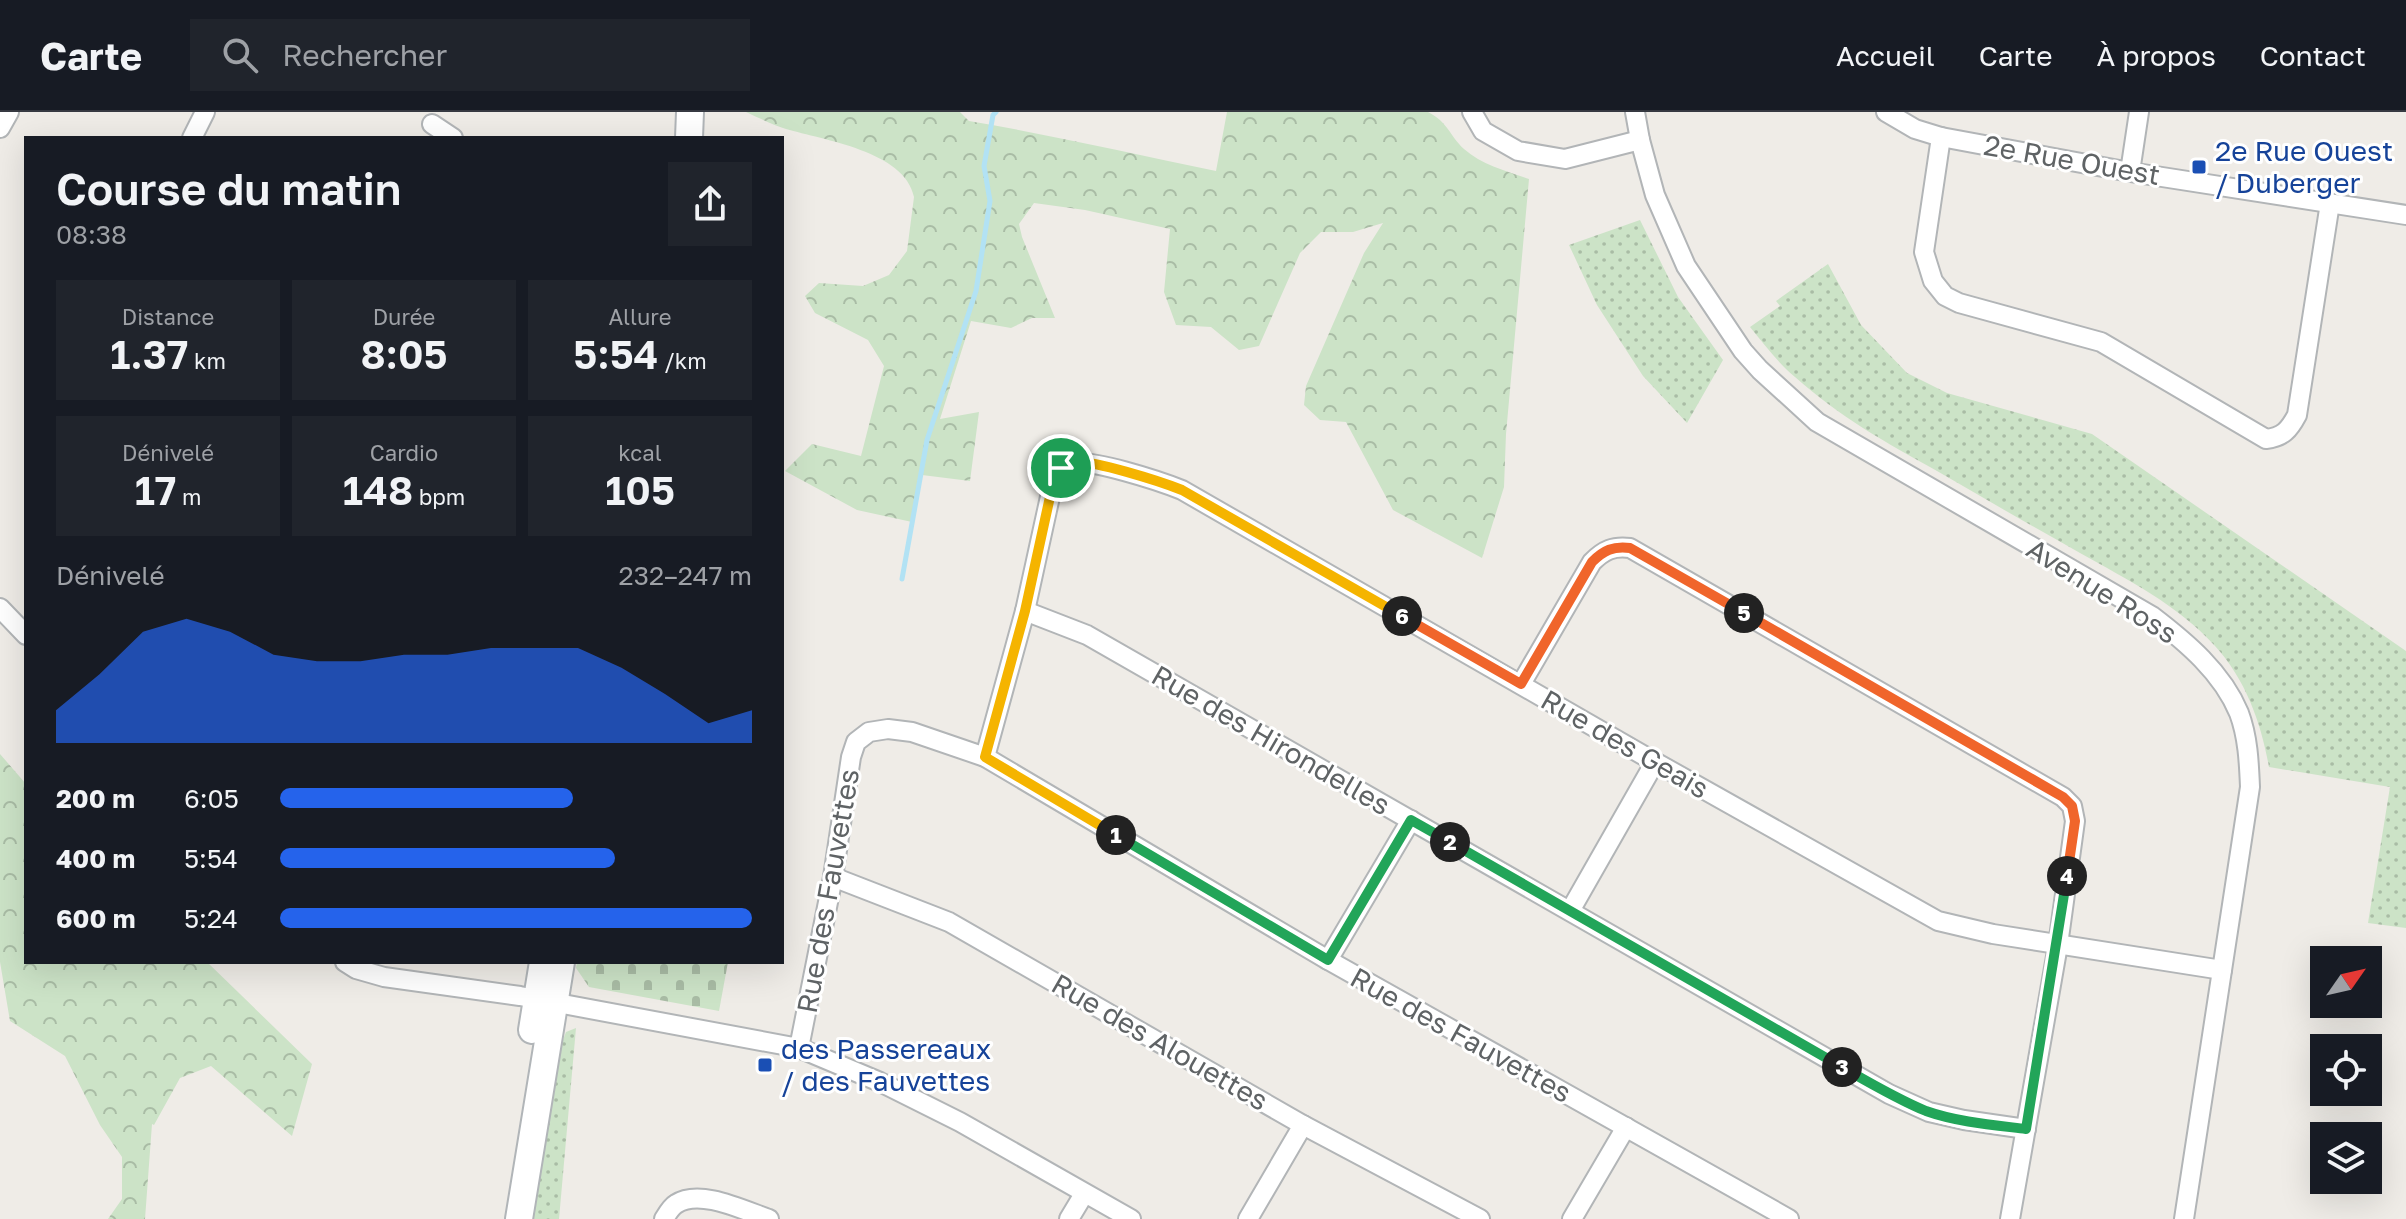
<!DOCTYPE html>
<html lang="fr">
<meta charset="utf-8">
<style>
body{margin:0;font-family:"Golos Text",sans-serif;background:#20242c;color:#f1f3f6;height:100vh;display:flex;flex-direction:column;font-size:30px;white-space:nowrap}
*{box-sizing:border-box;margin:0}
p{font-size:26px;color:#9ea1a6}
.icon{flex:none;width:44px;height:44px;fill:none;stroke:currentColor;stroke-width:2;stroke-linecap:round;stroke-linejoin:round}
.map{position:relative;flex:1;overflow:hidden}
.drawer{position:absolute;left:24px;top:24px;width:760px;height:828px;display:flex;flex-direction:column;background:#171b24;border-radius:0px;box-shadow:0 8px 32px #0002}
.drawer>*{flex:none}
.needle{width:52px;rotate:56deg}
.controls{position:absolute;left:2310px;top:834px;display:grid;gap:16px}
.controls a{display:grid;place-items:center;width:72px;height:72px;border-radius:0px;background:#171b24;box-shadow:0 8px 32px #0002;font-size:40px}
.pin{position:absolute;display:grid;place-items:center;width:68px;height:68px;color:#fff;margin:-34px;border:4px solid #fff;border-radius:50%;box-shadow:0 2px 8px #0007}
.km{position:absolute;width:40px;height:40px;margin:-20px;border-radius:50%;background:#222;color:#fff;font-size:22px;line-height:40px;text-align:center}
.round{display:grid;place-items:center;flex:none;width:84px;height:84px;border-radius:0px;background:#20242c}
.head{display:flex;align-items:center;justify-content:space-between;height:136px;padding:0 32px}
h1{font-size:44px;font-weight:600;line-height:60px}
.stats{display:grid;grid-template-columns:repeat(3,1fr);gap:12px;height:136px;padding:8px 32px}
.stats div{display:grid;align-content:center;border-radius:0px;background:#20242c;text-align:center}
.stats b{font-size:40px;font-weight:600}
.stats small{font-size:22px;font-weight:400}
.stats p{font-size:22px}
.chart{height:224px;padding:16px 32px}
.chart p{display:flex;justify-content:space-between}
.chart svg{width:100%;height:144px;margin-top:8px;fill:#2563eb;opacity:.7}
ul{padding:0 32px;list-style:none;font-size:26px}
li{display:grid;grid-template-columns:128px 96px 1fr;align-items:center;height:60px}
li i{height:20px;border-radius:10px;background:#2563eb}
header{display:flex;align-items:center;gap:48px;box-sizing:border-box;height:112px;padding:0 40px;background:#171b24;border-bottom:2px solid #363941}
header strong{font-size:38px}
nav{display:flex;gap:44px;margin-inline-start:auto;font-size:28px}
.search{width:560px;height:72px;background:#20242c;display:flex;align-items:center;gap:20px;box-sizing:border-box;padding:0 28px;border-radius:0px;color:#9ea1a6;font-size:30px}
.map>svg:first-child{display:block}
.grass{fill:url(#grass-dots)}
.forest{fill:url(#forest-crowns)}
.cemetery{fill:url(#cemetery-stones)}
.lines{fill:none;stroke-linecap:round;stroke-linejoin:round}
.stream{stroke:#b2e2f4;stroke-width:5}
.street-casing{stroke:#b2b5b7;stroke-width:22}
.secondary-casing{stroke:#b1b5b8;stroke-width:30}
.street{stroke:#fff;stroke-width:18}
.secondary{stroke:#fff;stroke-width:26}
.split-1-casing{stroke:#fff;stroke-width:16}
.split-2-casing{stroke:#fff;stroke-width:16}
.split-3-casing{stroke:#fff;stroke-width:16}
.split-4-casing{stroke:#fff;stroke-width:16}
.split-5-casing{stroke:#fff;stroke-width:16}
.split-6-casing{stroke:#fff;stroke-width:16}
.split-7-casing{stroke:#fff;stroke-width:16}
.split-1{stroke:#f5b400;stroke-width:10}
.split-2{stroke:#22a559;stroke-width:10}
.split-3{stroke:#22a559;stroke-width:10}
.split-4{stroke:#22a559;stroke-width:10}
.split-5{stroke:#f0652b;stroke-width:10}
.split-6{stroke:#f0652b;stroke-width:10}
.split-7{stroke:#f5b400;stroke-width:10}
.transit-dot{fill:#1a4fb4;stroke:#fff;stroke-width:3}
.labels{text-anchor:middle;stroke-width:6;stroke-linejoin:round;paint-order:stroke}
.transit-label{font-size:28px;fill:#164399;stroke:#fff;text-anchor:start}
.street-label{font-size:28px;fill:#5f6365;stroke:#fff}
</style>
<header>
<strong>Carte</strong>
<div class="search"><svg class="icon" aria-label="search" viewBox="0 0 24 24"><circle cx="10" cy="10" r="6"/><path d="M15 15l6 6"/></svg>Rechercher</div>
<nav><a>Accueil</a><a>Carte</a><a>À propos</a><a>Contact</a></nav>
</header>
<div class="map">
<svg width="2406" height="1107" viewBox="0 0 2406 1107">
<defs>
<pattern id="grass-dots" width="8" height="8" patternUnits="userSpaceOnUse" patternTransform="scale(2)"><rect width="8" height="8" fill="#cce3c7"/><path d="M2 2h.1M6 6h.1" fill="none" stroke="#a9bca5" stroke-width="1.8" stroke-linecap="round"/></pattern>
<pattern id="forest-crowns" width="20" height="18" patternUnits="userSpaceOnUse" patternTransform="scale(2)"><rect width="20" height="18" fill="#cce3c7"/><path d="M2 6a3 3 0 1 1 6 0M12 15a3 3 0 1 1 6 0" fill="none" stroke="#a9bca5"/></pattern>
<pattern id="cemetery-stones" width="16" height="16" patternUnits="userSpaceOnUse" patternTransform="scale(2)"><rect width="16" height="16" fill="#cce3c7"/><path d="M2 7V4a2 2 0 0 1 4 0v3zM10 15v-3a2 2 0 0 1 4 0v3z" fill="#a9bca5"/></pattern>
</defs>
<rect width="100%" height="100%" fill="#efece7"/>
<!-- grass -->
<g class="grass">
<polygon points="1640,108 1678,185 1723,248 1687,311 1643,264 1597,193 1569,133"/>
<path d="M1828 152 1861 213 1907 261 1947 281 2092 322 2406 539V816L2368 811 2390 675 2269 655C2261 611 2246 568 2215 534 2178 493 2128 468 2080 441 2032 414 1985 387 1937 359 1885 330 1840 305 1795 265 1778 251 1764 232 1750 215L1780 194 1776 189Z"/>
<polygon points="576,916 559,1107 530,1107 559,938 566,920"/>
</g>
<!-- forest -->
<g class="forest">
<path d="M746 0H960L969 9C1052 23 1133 42 1216 59L1227 0H1428C1448 10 1449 23 1464 37 1482 53 1507 59 1529 67L1506 322 1504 375 1482 446 1393 398 1346 310 1320 308 1304 293 1306 274 1364 141 1383 111 1353 120H1321L1300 141 1259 234 1239 238 1211 215 1176 213 1164 180 1170 117 1085 98 1034 91 1019 112 1022 125 1055 206H1032L1011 216 971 209 940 307 979 300 970 369 922 363 912 410 857 398 785 359 812 332 861 344 884 254 868 228 815 201 805 184 819 171 863 174 889 163 907 139 914 85C905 39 823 28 786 17 773 13 759 6 746 0Z"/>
<polygon points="0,642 26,672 26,850 207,850 312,952 292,1024 211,954 180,966 154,1013 152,1012 145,1107 108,1107 122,1087 122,1045 100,1013 65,944 10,909 0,850"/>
</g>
<!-- cemetery -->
<polygon class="cemetery" points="577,850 728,850 719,899 589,875 576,856"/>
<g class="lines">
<!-- stream -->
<polyline class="stream" points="902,467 927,328 976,179 990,89 984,54 993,3 996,0"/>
<!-- street casing -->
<g class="street-casing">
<g id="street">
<polyline points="1472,0 1483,19 1518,39 1565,47 1640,28"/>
<path d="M1635 0 1640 28 1655 83 1686 154 1743 239 1760 258 1817 310 2152 504C2186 530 2222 560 2239 601 2248 625 2249 651 2250 675L2184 1107"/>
<polyline points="1886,0 1915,17 1941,25 2130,60 2406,103"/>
<polyline points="432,12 453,26"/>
<polyline points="0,16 9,0"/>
<path d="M1941 25 1924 140 1933 169 1945 184 1959 191 2101 230 2266 327C2283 325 2289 318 2297 303L2330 91"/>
<polyline points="192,26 205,0"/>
<polyline points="2130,60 2139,0"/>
<polyline points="0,496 26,523"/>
<polyline points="1025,499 1087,523 1889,982 1929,1000 1964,1008 2026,1017"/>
<path d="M1521 572 1592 450C1604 438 1613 434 1630 436L2063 685 2072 694 2075 709 2058 833 2010 1107"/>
<path d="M985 645 1025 499 1053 371C1057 363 1060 355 1069 352 1088 345 1162 370 1182 378L1655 650 1938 809 1993 822 2222 858"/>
<polyline points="833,765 949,810 1303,1013 1480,1107"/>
<polyline points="1570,799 1655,650"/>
<polyline points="1328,848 1411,708"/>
<polyline points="345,850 356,857 384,865 520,884 799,936 880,970 960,1010 1131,1107"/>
<polyline points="799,936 833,765 851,645 856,630 869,620 888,617 912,620 985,645 1328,848 1789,1107"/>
<path d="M664 1107C667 1102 671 1095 676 1092 700 1076 745 1099 769 1107"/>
<polyline points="1069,1107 1084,1082"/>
<polyline points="1248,1107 1303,1013"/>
<polyline points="1572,1107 1626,1015"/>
</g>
</g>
<!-- secondary casing -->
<g class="secondary-casing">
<g id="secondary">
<polyline points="689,26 690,0"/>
<polyline points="532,918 543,850"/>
<polyline points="519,1107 561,850"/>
</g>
</g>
<!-- street -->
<use href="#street" class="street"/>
<!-- secondary -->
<use href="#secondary" class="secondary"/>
</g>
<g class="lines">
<!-- split-1 casing -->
<g class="split-1-casing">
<polyline id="split-1" points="1061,356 1053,371 1025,499 985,645 1116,723"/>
</g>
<!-- split-2 casing -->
<g class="split-2-casing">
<polyline id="split-2" points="1116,723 1328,848 1411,708 1450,730"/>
</g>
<!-- split-3 casing -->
<g class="split-3-casing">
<polyline id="split-3" points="1450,730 1842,955"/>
</g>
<!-- split-4 casing -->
<g class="split-4-casing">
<path id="split-4" d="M1842 955C1870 971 1897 987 1926 999 1957 1010 1993 1013 2026 1017L2067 764"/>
</g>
<!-- split-5 casing -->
<g class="split-5-casing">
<polyline id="split-5" points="1744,501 2063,685 2072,694 2075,709 2067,764"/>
</g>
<!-- split-6 casing -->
<g class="split-6-casing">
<path id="split-6" d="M1402 504 1521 572 1592 450C1604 438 1613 434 1630 436L1744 501"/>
</g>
<!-- split-7 casing -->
<g class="split-7-casing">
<path id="split-7" d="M1061 356C1063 355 1071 351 1072 350 1091 347 1162 370 1182 378L1402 504"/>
</g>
<!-- split-1 -->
<use href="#split-1" class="split-1"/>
<!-- split-2 -->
<use href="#split-2" class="split-2"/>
<!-- split-3 -->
<use href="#split-3" class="split-3"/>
<!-- split-4 -->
<use href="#split-4" class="split-4"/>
<!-- split-5 -->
<use href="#split-5" class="split-5"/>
<!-- split-6 -->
<use href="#split-6" class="split-6"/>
<!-- split-7 -->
<use href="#split-7" class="split-7"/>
</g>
<!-- markers -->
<g class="transit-dot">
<rect x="2191" y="47" width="16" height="16" rx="4"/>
<rect x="757" y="945" width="16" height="16" rx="4"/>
</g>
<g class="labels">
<!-- transit labels -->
<g class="transit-label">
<text x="2215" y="49">2e Rue Ouest<tspan x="2215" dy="32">/ Duberger</tspan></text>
<text x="781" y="947">des Passereaux<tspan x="781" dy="32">/ des Fauvettes</tspan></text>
</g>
<!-- street labels -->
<g class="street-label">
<text transform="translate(2072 48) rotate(10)" y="10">2e Rue Ouest</text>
<text transform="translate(2102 479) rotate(32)" y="10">Avenue Ross</text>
<text transform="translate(1271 628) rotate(30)" y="10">Rue des Hirondelles</text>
<text transform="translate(1625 632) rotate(30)" y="10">Rue des Geais</text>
<text transform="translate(828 779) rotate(-80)" y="10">Rue des Fauvettes</text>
<text transform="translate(1461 923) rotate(29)" y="10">Rue des Fauvettes</text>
<text transform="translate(1160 930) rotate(30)" y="10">Rue des Alouettes</text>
</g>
</g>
</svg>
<div class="controls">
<a><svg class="needle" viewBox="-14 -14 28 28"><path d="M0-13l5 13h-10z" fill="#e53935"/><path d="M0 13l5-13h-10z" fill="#9ea1a6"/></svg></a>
<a><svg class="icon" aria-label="locate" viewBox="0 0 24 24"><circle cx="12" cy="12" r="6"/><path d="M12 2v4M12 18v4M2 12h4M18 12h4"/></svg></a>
<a><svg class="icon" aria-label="layers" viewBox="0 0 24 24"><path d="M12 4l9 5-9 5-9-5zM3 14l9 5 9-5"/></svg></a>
</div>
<div class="pin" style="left:1061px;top:356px;background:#1e9e55"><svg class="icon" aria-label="arrive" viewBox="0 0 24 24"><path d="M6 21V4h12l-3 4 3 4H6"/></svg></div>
<b class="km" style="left:1116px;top:723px">1</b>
<b class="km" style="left:1450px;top:730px">2</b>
<b class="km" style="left:1842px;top:955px">3</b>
<b class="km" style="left:2067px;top:764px">4</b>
<b class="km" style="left:1744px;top:501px">5</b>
<b class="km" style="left:1402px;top:504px">6</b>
<section class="drawer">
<div class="head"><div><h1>Course du matin</h1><p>08:38</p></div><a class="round"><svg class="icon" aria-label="share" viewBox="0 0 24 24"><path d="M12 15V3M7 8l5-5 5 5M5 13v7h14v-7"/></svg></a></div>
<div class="stats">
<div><p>Distance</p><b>1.37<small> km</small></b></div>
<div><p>Durée</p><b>8:05</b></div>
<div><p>Allure</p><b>5:54<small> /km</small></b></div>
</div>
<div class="stats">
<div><p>Dénivelé</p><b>17<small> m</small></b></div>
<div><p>Cardio</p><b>148<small> bpm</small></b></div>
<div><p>kcal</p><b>105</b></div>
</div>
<div class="chart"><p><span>Dénivelé</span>232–247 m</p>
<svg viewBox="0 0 160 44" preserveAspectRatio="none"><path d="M0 44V34L10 23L20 10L30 6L40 10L50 17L60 19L70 19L80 17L90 17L100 15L110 15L120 15L130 21L140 29L150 38L160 34V44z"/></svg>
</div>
<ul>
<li><b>200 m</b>6:05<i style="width:62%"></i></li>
<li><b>400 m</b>5:54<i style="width:71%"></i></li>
<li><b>600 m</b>5:24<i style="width:100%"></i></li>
</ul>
</section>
</div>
